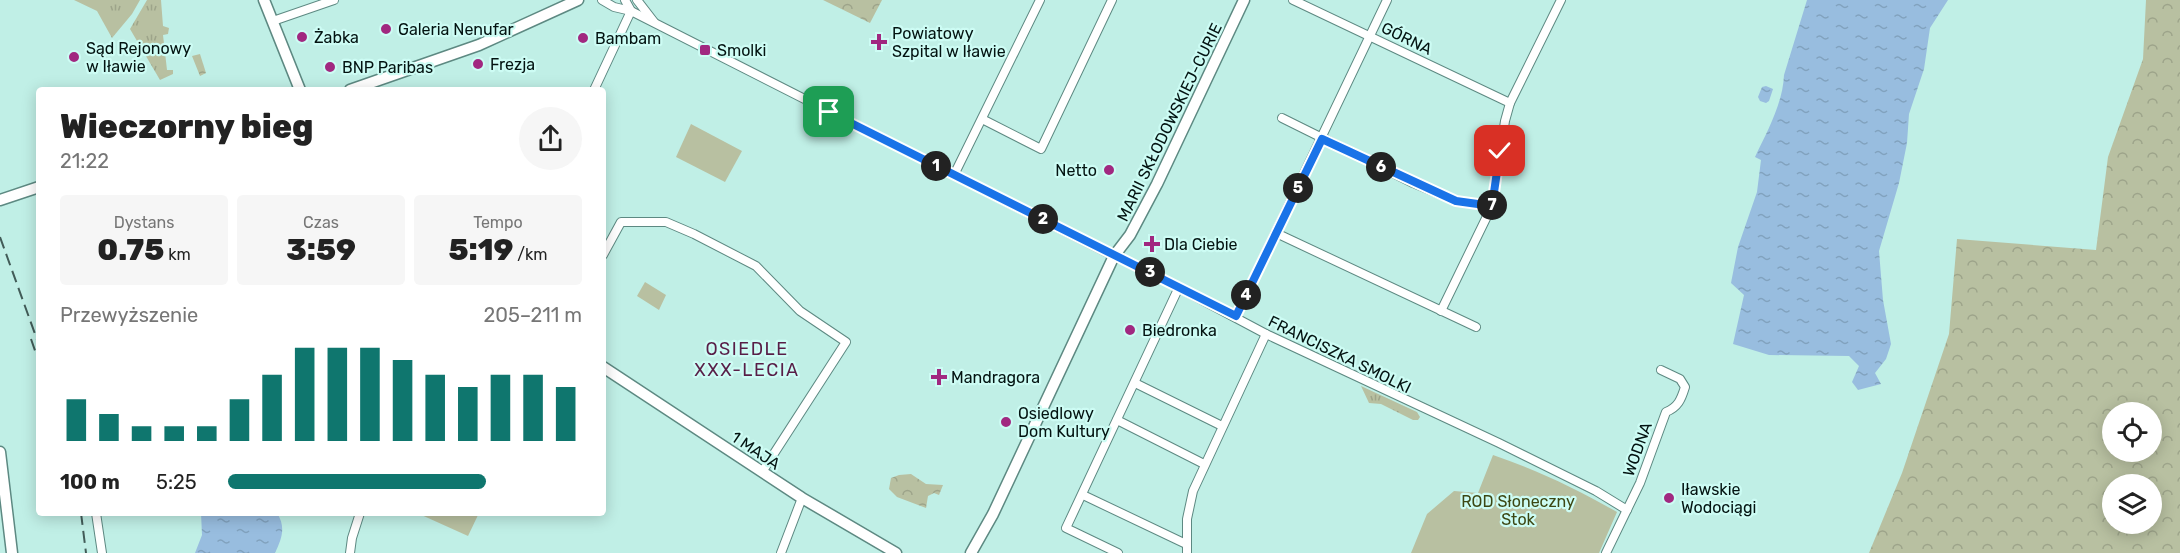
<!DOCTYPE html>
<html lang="pl">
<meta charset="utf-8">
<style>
body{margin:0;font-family:Rubik,sans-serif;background:#f6f6f6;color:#222;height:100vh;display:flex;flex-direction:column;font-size:22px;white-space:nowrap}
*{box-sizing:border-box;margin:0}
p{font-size:20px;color:#767676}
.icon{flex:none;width:33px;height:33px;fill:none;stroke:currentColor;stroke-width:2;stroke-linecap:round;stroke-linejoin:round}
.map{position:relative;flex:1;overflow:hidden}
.panel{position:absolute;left:36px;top:87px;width:570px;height:429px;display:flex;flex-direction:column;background:#fff;border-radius:6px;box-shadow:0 3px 15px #0003}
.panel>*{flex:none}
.tools{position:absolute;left:2102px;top:402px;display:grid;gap:12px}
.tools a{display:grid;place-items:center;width:60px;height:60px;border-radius:50%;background:#fff;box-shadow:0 3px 15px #0003;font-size:30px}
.pin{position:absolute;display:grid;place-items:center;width:51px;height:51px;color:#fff;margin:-26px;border-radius:12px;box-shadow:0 3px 9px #0006}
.km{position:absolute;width:30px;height:30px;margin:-15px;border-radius:50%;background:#222;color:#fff;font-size:16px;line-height:30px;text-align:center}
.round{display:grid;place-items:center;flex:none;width:63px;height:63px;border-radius:32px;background:#f6f6f6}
.summary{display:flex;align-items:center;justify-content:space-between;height:102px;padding:0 24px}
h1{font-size:33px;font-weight:800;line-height:45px}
.stats{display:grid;grid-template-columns:repeat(3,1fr);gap:9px;height:102px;padding:6px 24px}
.stats div{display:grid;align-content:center;border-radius:6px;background:#f6f6f6;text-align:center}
.stats b{font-size:30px;font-weight:800}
.stats small{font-size:16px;font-weight:400}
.stats p{font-size:16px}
.chart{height:168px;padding:12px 24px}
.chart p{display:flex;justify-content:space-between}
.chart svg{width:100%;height:108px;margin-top:6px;stroke:#0f766e;stroke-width:6}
ul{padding:0 24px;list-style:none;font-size:20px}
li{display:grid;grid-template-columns:96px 72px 1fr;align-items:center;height:45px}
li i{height:15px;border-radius:8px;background:#0f766e}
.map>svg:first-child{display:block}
.grass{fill:url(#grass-tufts)}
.forest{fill:url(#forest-crowns);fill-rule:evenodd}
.garden{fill:#b8c0a1}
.water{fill:url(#water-ripples)}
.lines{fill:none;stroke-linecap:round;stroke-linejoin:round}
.street-casing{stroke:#5d8982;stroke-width:10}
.secondary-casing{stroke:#5d8982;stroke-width:13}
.street{stroke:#fff;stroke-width:8}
.secondary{stroke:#fff;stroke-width:10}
.rail{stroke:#425c58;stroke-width:2;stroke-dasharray:12 6;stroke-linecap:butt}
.route-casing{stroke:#fff;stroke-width:12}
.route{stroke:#1a73e8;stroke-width:8}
.poi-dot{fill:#a12880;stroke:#cdfcf4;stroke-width:2}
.labels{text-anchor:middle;stroke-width:4.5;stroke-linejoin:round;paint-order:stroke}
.poi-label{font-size:16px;fill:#031311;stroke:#cdfcf4;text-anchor:start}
.street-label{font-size:16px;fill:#031311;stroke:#cdfcf4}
.park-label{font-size:16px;fill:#3c4713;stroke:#cdfcf4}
.neighbourhood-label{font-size:18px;letter-spacing:1.5px;fill:#581e47;stroke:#cdfcf4}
</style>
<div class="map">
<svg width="2180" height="553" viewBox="0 0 2180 553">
<defs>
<pattern id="grass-tufts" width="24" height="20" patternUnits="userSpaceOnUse" patternTransform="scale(1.5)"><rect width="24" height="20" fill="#b8c0a1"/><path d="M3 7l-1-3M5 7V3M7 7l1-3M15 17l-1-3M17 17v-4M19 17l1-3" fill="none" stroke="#9da48a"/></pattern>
<pattern id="forest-crowns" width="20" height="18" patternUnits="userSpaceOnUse" patternTransform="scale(1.5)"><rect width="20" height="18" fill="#b8c0a1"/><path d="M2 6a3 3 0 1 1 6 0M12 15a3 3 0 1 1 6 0" fill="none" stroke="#9da48a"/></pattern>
<pattern id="water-ripples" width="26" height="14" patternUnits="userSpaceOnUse" patternTransform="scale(1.5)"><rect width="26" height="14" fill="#98bddf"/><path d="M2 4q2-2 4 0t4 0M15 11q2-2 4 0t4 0" fill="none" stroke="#81a2be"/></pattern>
</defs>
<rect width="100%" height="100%" fill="#c0efe6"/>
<!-- grass -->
<g class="grass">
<polygon points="74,0 140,0 132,14 112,38 97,11"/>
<polygon points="147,0 161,0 163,26 169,28 168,34 163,35 167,70 173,70 173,74 160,80 130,29"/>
<polygon points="1361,386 1417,412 1420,417 1418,420 1413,420 1381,404 1369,403"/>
</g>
<!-- forest -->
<g class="forest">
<polygon points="823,0 882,0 870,23"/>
<path d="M2146 0H2180V553H1869L1902 473 1949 334 1957 239 2096 250 2108 157 2143 59ZM2151 412V452H2112V412ZM2151 484V524H2112V484Z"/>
<polygon points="200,54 206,73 200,76 192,56"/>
<polygon points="911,474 926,484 943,485 939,495 934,493 928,496 926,508 897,497 889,489 891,478 899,475"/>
</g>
<!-- garden -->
<g class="garden">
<polygon points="691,124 742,151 725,182 676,157"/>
<polygon points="645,282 666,295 659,310 637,296"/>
<path d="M1493 455C1537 470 1577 489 1617 512L1599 553H1411L1427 514 1454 491 1478 493Z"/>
<polygon points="417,513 479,513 468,536"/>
</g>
<!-- water -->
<g class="water">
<path d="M1807 0H1948L1930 28 1924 69 1909 114 1907 143 1899 183 1879 251 1883 300 1891 344 1886 359 1875 373 1881 384 1858 390 1852 382 1859 366 1849 356 1769 355 1733 344 1744 295 1731 283 1738 247 1757 192 1761 160 1755 157C1767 132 1783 103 1784 75Z"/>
<polygon points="1766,86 1773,89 1769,101 1766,103 1760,101 1758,97 1762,87"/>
<path d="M201 513H277C286 527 282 538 275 553H195L202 535Z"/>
</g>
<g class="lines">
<!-- street casing -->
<g class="street-casing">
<g id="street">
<polyline points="602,0 614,7 631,11 1114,256 1142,268 1266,334 1499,443 1596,491 1627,510"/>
<polyline points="625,0 631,11"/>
<polyline points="637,0 654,22"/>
<polyline points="1293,0 1510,103"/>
<polyline points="273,21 334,0"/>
<polyline points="594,90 631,11"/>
<polyline points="1282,118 1413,183 1456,201 1492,206"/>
<polyline points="982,119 1041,149 1112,0"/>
<polyline points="954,175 1040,0"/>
<polyline points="1276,233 1476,327"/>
<polyline points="603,255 621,222 666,222 694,234 756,266 800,311 846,342 762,472"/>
<polyline points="1441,311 1492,206 1505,121 1510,103 1561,0"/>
<polyline points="1236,316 1387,0"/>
<polyline points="1135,383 1222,426"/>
<polyline points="1117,420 1204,464"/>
<polyline points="1083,495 1186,544"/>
<polyline points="96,513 102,553"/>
<polyline points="350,553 352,538 360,513"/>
<polyline points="781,553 802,498"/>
<polyline points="1118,553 1066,528 1179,287"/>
<polyline points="1187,553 1187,519 1193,491 1266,334"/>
<path d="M1606 553 1640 483 1666 412C1678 407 1681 400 1685 387L1680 379 1661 370"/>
</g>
</g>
<!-- secondary casing -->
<g class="secondary-casing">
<g id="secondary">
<polyline points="264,0 300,90"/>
<polyline points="350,90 479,45 578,0"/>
<polyline points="0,200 39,187"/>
<polyline points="603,367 802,498 896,553"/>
<polyline points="0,452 12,553"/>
<polyline points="971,553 993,514 1114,256 1130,235 1157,184 1244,0"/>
</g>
</g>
<!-- street -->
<use href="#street" class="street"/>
<!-- secondary -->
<use href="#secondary" class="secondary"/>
<!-- rail -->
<g class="rail">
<polyline points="0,237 39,345"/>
<polyline points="31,339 39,362"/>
<polyline points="81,513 86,553"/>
</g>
</g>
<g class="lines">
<!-- route casing -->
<g class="route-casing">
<polyline id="route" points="829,112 1236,316 1322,139 1456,201 1492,206 1500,151"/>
</g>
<!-- route -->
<use href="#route" class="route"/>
</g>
<!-- markers -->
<g class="poi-dot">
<circle cx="386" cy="29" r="6"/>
<circle cx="302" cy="37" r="6"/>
<circle cx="583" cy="38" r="6"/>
<path d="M876 33h6v6h6v6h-6v6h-6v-6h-6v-6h6z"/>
<rect x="699" y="44" width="12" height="12" rx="3"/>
<circle cx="74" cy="57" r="6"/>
<circle cx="478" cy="64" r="6"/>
<circle cx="330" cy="67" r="6"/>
<circle cx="1109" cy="170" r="6"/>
<path d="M1149 235h6v6h6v6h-6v6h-6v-6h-6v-6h6z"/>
<circle cx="1130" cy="330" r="6"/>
<path d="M936 368h6v6h6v6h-6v6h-6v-6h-6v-6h6z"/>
<circle cx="1006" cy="422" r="6"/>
<circle cx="1669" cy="498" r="6"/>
</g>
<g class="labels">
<!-- poi labels -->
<g class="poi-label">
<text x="398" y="35">Galeria Nenufar</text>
<text x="892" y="39">Powiatowy<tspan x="892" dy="18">Szpital w Iławie</tspan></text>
<text x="314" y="43">Żabka</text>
<text x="595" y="44">Bambam</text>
<text x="86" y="54">Sąd Rejonowy<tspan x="86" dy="18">w Iławie</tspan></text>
<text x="717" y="56">Smolki</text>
<text x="490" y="70">Frezja</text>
<text x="342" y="73">BNP Paribas</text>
<text x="1097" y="176" text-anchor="end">Netto</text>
<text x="1164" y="250">Dla Ciebie</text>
<text x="1142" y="336">Biedronka</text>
<text x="951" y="383">Mandragora</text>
<text x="1018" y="419">Osiedlowy<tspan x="1018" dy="18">Dom Kultury</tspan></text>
<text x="1681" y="495">Iławskie<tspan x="1681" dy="18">Wodociągi</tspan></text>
</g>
<!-- street labels -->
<g class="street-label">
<text transform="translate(1407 38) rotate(26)" y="6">GÓRNA</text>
<text transform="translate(1169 122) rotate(-64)" y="6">MARII SKŁODOWSKIEJ-CURIE</text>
<text transform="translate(1340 354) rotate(26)" y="6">FRANCISZKA SMOLKI</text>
<text transform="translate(1637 449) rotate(-70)" y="6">WODNA</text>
<text transform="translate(756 450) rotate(34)" y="6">1 MAJA</text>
</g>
<!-- park labels -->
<g class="park-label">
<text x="1518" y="507">ROD Słoneczny<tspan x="1518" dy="18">Stok</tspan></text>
</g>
<!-- neighbourhood labels -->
<g class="neighbourhood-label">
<text x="747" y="355">OSIEDLE<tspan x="747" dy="21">XXX-LECIA</tspan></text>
</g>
</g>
</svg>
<div class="tools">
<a><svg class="icon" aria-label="locate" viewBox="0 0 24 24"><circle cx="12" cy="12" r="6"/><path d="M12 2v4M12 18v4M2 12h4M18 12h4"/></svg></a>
<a><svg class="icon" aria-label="layers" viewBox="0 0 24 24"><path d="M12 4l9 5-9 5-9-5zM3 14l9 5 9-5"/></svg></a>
</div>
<div class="pin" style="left:829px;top:112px;background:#1e9e55"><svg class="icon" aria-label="arrive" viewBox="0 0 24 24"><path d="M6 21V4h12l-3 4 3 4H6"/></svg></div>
<div class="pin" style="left:1500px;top:151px;background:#d93025"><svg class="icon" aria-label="check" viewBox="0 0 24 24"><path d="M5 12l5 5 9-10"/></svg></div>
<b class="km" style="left:936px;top:166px">1</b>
<b class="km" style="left:1043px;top:219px">2</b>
<b class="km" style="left:1150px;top:272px">3</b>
<b class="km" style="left:1246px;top:295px">4</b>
<b class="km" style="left:1298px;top:188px">5</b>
<b class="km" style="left:1381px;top:167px">6</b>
<b class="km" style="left:1492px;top:205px">7</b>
<section class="panel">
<div class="summary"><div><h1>Wieczorny bieg</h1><p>21:22</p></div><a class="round"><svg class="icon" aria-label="share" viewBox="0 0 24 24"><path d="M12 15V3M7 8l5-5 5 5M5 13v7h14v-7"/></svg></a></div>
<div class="stats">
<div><p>Dystans</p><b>0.75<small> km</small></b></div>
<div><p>Czas</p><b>3:59</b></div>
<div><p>Tempo</p><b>5:19<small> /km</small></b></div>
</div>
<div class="chart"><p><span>Przewyższenie</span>205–211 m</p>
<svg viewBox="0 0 160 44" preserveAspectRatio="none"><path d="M5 44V27M15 44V33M25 44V38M35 44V38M45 44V38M55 44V27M65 44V17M75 44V6M85 44V6M95 44V6M105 44V11M115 44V17M125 44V22M135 44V17M145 44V17M155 44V22"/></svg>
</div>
<ul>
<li><b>100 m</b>5:25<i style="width:73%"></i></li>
</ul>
</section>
</div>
